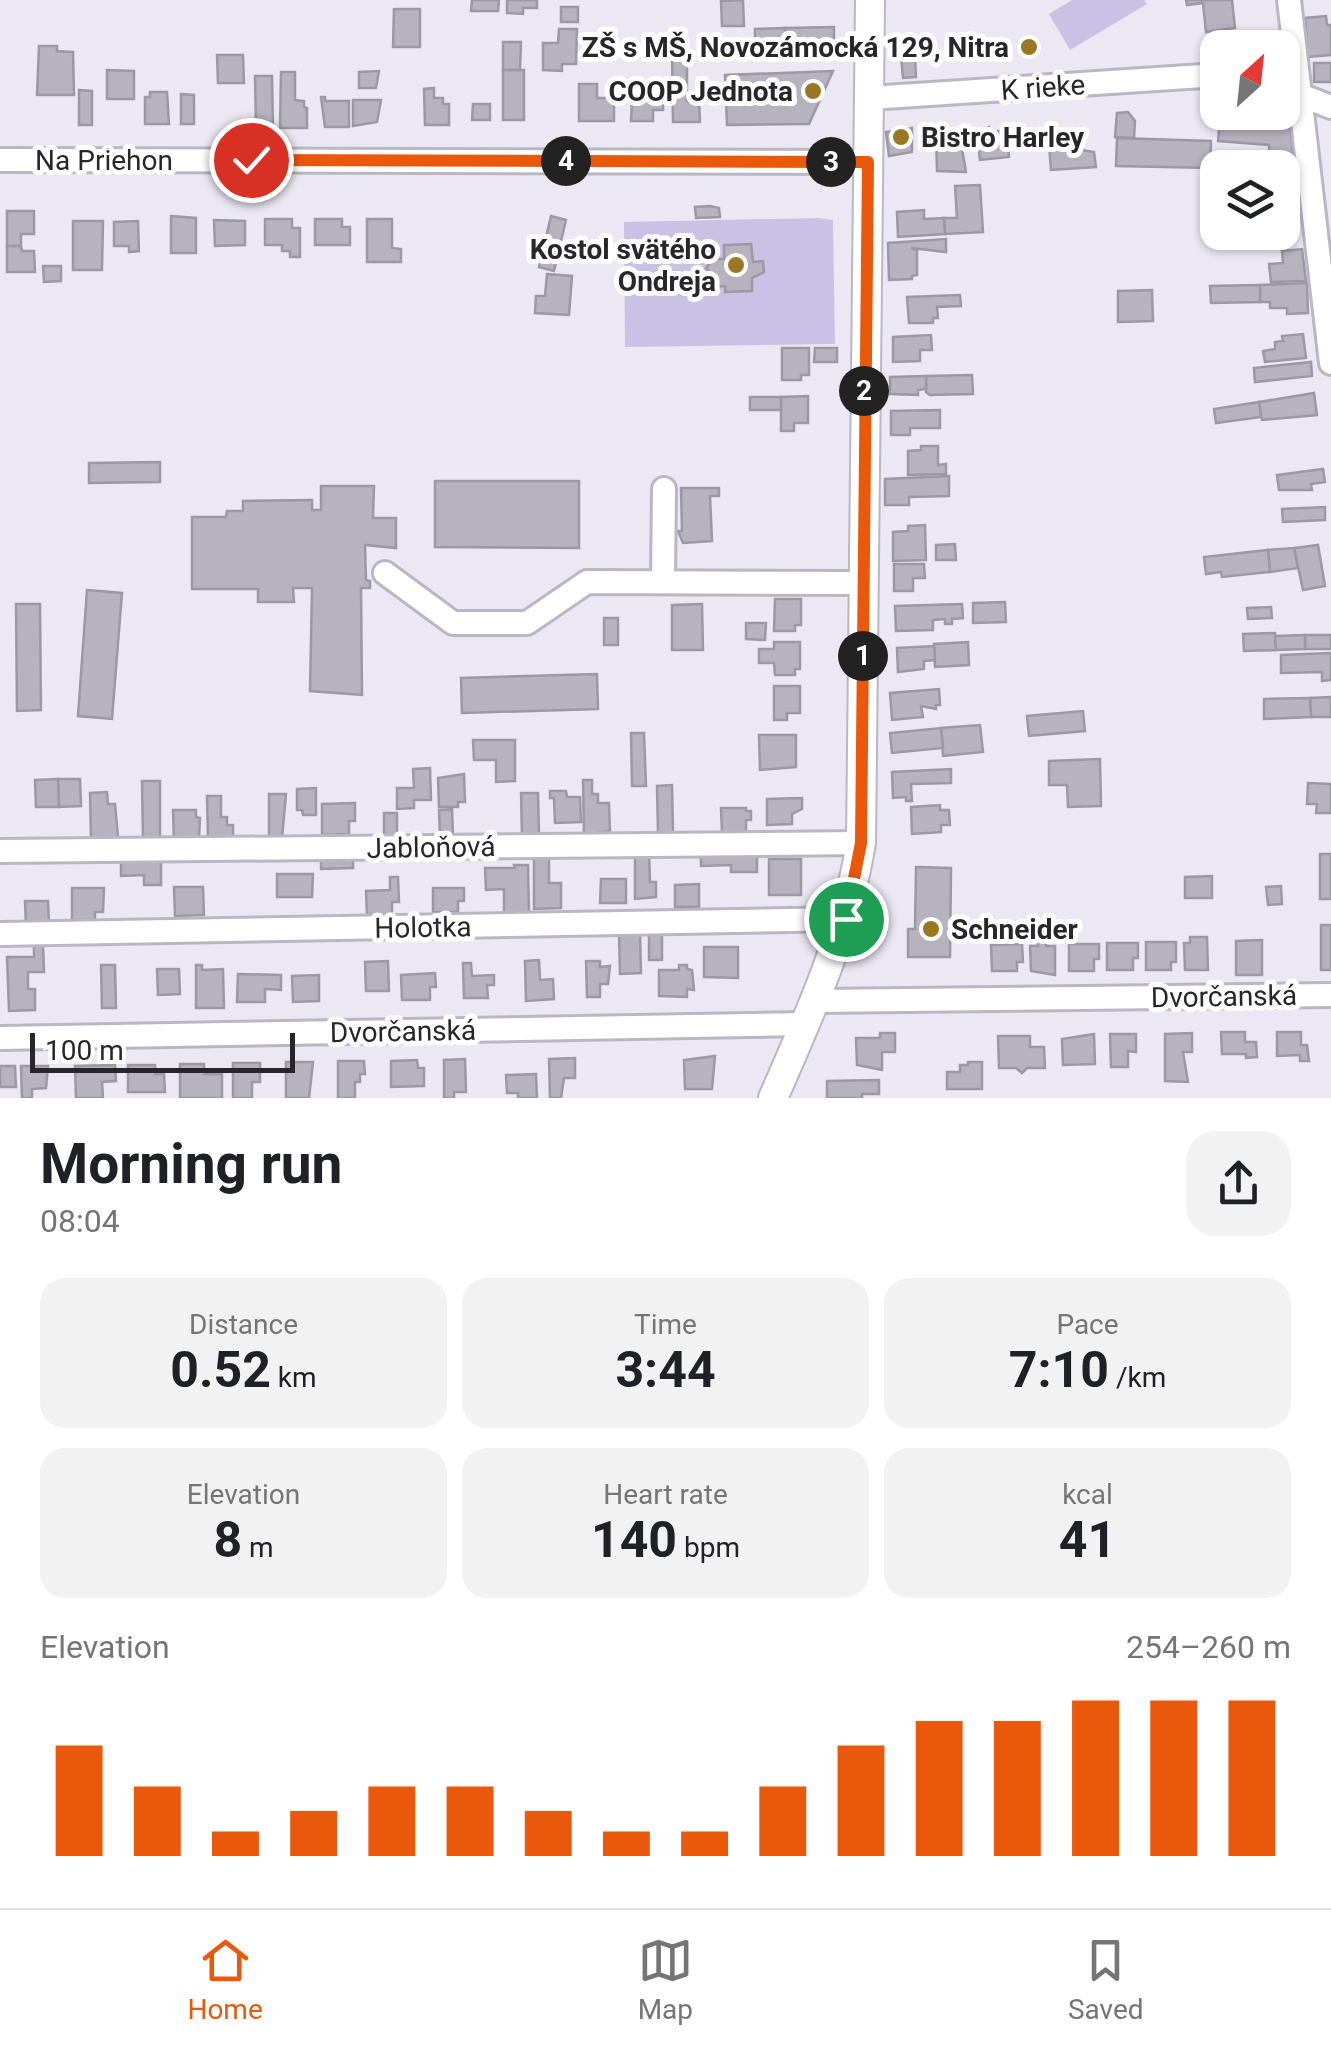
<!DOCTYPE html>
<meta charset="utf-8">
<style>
body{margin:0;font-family:Roboto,sans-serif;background:#f2f2f2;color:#202124;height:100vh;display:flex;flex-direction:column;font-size:38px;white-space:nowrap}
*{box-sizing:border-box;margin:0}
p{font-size:32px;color:#757577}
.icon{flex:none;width:55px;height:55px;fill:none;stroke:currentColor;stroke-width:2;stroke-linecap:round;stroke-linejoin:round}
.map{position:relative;height:1098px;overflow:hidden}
.sheet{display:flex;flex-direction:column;background:#fff;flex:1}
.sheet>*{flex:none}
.needle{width:65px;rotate:27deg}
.fabs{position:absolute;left:1200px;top:30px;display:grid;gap:20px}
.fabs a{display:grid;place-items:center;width:100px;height:100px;border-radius:20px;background:#fff;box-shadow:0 2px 8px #0004;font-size:50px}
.scale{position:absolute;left:30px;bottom:25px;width:265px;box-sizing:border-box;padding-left:10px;border:5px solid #27262b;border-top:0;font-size:28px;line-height:35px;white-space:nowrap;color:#27262b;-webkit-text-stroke:8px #fff;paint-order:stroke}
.pin{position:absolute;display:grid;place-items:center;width:85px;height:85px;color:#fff;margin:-42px;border:5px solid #fff;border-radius:50%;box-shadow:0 2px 10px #0007}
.km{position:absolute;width:50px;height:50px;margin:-25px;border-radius:50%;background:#222;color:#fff;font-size:28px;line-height:50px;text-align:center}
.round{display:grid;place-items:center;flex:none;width:105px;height:105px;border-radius:30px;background:#f2f2f2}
.summary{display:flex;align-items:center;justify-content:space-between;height:170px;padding:0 40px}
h1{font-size:55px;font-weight:700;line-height:75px}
.metrics{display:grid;grid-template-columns:repeat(3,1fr);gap:15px;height:170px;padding:10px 40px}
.metrics div{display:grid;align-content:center;border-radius:25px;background:#f2f2f2;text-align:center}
.metrics b{font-size:50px;font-weight:700}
.metrics small{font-size:28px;font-weight:400}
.metrics p{font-size:28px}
.chart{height:280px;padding:20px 40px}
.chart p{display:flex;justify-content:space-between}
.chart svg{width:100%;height:180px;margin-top:10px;stroke:#ea580c;stroke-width:6}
.tabs{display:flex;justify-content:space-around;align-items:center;height:140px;border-top:2px solid #e0e0e0;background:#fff;font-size:28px;color:#757577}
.tabs a{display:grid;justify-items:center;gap:5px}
.tabs .current{color:#ea580c}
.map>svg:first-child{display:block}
.green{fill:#cac2e5}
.building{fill:#b6b3bf;stroke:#9a98a3;stroke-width:2.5}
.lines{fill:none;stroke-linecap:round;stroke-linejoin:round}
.minor-casing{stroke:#b9b7c3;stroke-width:28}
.major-casing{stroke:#b9b7c3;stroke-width:32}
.minor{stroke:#fff;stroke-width:22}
.major{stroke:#fff;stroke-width:28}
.route-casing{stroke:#fff;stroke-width:20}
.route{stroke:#ea580c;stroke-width:12}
.poi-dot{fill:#9a7823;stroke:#fff;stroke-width:4}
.labels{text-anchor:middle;stroke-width:10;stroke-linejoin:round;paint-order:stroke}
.poi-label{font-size:28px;font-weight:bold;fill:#27262b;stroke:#fff;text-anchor:end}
.street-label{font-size:28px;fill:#27262b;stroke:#fff}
</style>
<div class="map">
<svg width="1331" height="1098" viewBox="0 0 1331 1098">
<rect width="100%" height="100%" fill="#ebe8f4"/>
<!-- green -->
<g class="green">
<polygon points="1072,0 1144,0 1147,4 1070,50 1049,14"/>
<polygon points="818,218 833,220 835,344 625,347 624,222"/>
</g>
<!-- building -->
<g class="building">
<polygon points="472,0 499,0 498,11 471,11"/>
<polygon points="507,0 537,0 537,8 523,8 523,14 507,13"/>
<polygon points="743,0 744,26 722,26 721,1"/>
<polygon points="1186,0 1232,0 1235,28 1206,32 1203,3 1187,5"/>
<rect x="561" y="7" width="17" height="15"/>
<polygon points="394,9 420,9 420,47 393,47"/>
<polygon points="1326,16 1327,25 1331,25 1331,55 1308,57 1305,18"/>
<polygon points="834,27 834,43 815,43 815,49 806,49 806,44 785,44 785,28"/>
<polygon points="785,28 785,44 755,45 755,29"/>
<polygon points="559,29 577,29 576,64 562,64 562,71 543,70 543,43 558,43"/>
<polygon points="503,42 521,42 520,70 503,70"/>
<polygon points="39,46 57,46 57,51 73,52 74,95 37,95"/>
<polygon points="672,51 687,52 687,101 699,101 700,122 673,122"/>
<polygon points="217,55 243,55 244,83 218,83"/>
<polygon points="915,56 916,77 903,78 901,57"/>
<rect x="1314" y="63" width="17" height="19"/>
<polygon points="107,70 134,71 134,99 107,99"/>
<rect x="503" y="70" width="21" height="50"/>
<polygon points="379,71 376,88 359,88 359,72"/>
<polygon points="833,71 809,124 727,125 725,75"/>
<polygon points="281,72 295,72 295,100 304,101 304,107 307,108 307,128 280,128"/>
<polygon points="255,76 272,76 273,128 256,128"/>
<polygon points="579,84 597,84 597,98 614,98 614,121 579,121"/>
<polygon points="434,88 434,98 443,98 443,104 449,104 449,125 425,125 424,89"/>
<polygon points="79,90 92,91 92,125 79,125"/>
<polygon points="150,92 167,92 169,124 145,124 145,97 150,97"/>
<polygon points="181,94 194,95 194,124 181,124"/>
<polygon points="321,97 325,97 325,101 349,101 349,127 325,127"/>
<polygon points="663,99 663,110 653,110 653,121 631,121 632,100"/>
<polygon points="353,100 381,100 377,122 353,126"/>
<polygon points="473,104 490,104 490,120 472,120"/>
<polygon points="1128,112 1135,121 1134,138 1115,137 1117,113"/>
<polygon points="1220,119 1290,124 1294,166 1270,165 1269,145 1218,141"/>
<polygon points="989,127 990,132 1007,130 1009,157 980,160 977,133"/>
<polygon points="912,128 912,152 889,156 886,132"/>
<polygon points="955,132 956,137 960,137 966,172 937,171 936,133"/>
<polygon points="1117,138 1211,141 1210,168 1116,166"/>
<polygon points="1076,142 1076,149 1094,152 1096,167 1051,170 1049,144"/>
<polygon points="1282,177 1295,178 1298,210 1282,211"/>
<polygon points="980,185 983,232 945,234 944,218 957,218 955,186"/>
<polygon points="710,206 719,208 720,217 696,218 695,207"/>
<polygon points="924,210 924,219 944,218 945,234 898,237 897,212"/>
<polygon points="7,211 34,211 34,234 21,234 21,246 7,246"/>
<polygon points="171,216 196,218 196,253 171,253"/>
<polygon points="551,216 566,220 554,271 539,267"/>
<polygon points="265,219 292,219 292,228 300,228 300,257 290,257 290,251 282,251 282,245 265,245"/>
<polygon points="315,219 342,219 342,227 350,227 350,245 315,245"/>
<polygon points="367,219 392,219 392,248 401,249 401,262 367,262"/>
<polygon points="214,220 245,221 245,245 215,246"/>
<polygon points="73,221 103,221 102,270 73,270"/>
<polygon points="138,221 139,251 129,252 129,246 114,246 114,222"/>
<polygon points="946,239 946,252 911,248 917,250 917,275 912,276 912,279 889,280 888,243"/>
<polygon points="751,244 753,262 763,261 764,272 752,278 752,291 725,292 725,286 714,287 714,277 706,268 713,259 724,259 724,245"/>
<polygon points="7,246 21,246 22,251 34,251 35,272 7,272"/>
<polygon points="1302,249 1306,281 1271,282 1269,264 1283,263 1282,251"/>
<polygon points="43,266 61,266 61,281 44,282"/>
<polygon points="547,274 572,276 569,315 535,313 536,296 545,296"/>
<polygon points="1307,283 1308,313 1287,314 1287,308 1270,308 1270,302 1260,302 1260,285"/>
<polygon points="1260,285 1260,302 1211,303 1210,286"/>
<polygon points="1152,290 1153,321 1118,322 1118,291"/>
<polygon points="960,295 961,306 937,307 938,318 933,318 933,323 909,323 907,297"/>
<polygon points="1303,334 1306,358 1265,362 1263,351 1275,349 1275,342 1283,341 1282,336"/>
<polygon points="931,335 932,350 920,350 920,361 893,362 893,337"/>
<polygon points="782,348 809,348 809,375 801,375 801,380 782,380"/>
<polygon points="815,348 837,348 837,362 814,362"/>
<polygon points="1311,362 1312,376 1255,382 1254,368"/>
<polygon points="972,375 973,394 930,395 926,392 926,376"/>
<polygon points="926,376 926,389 918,390 918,395 890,394 890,377"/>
<polygon points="1314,393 1317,415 1262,420 1259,402"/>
<polygon points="808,396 808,423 794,423 794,431 781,431 781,397"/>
<rect x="750" y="397" width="31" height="13"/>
<polygon points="1259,402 1261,417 1216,423 1214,409"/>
<polygon points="940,410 940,428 910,428 910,435 891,435 891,411"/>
<polygon points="921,446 938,446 938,465 946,464 946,474 908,475 908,451 921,450"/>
<polygon points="160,462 160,482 89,483 89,463"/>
<polygon points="1323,469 1325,482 1311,484 1312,490 1279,490 1277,475"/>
<polygon points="949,476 949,496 909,497 909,505 885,505 885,479"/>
<polygon points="435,481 579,481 579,548 435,547"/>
<polygon points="321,486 374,486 373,518 396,518 396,548 365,545 366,580 370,581 370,588 361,588 362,695 310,691 312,588 293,588 294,602 258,602 258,589 192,589 192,517 226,517 227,511 243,511 243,501 312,500 312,510 321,510"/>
<polygon points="681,488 719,488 719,496 710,496 712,541 683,543 678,531 682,531"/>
<polygon points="1325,507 1325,520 1283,522 1282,509"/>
<polygon points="925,525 926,560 893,561 893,532 908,531 908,526"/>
<polygon points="955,544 956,560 936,560 936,545"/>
<polygon points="1318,545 1325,586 1303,590 1294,548"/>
<polygon points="1294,548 1298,568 1270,572 1268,550"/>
<polygon points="1268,550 1270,572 1222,577 1221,572 1206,574 1204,557"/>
<polygon points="894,564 924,564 925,578 913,578 913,591 894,591"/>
<polygon points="87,590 122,593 112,719 78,716"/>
<polygon points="775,599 801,599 801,625 795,625 795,631 774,631"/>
<polygon points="1005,602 1006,622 973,623 973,603"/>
<polygon points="16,604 40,604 41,710 17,711"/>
<polygon points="702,604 703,650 672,650 672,605"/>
<polygon points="962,604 963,618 952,619 952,624 945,624 945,619 933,620 933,630 896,631 895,606"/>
<polygon points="1271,607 1272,618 1248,619 1247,608"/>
<rect x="604" y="618" width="14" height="27"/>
<polygon points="746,623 766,623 765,640 746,639"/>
<polygon points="1275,633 1276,650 1244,651 1243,634"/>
<rect x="1305" y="635" width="26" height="14"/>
<polygon points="1305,635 1305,649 1276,650 1275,636"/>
<polygon points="774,642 800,642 800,669 795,669 795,675 775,675 774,663 759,663 759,649 774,649"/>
<polygon points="968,642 969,665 935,667 934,644"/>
<polygon points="934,646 935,660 924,661 924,669 898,672 897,648"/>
<polygon points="1331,653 1331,680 1322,681 1322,672 1281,673 1281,655"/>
<polygon points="597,674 598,709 462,713 461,678"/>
<polygon points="774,686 800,686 800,713 787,713 787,720 774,720"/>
<polygon points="939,689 940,705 936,705 936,709 921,706 923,717 892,720 890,693"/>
<polygon points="1331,697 1331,717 1311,717 1310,698"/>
<polygon points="1310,698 1311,717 1264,719 1264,699"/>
<polygon points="1083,711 1085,731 1029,736 1027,716"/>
<polygon points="980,725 983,752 943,756 941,728"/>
<polygon points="941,728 943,748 892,753 890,733"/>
<polygon points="631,733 644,733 646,786 632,786"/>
<polygon points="759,735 796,735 796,767 760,770"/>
<polygon points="473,740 515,740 515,781 496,782 496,760 474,760"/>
<polygon points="1100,759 1101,806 1068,807 1067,785 1049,785 1049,761"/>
<polygon points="430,768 431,800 414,800 414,808 397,809 397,788 414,788 413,769"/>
<polygon points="951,769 951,783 911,784 912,801 906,801 906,797 893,798 892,772"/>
<polygon points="464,774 465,802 458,802 458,807 439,807 438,778"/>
<polygon points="58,779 80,779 81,806 59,807"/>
<polygon points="58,779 59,807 36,807 35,780"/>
<polygon points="583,780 592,780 592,794 598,794 598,803 609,803 610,831 584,835"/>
<polygon points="142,781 160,781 160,839 143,839"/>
<polygon points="1308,783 1331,784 1331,813 1316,813 1317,804 1307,804"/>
<polygon points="672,785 673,832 658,833 657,786"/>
<polygon points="316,788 316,815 303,815 302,810 297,810 297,789"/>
<polygon points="550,791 566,791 567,797 580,797 581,822 555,823 554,798 550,798"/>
<polygon points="107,792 108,804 115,804 118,837 91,838 90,793"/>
<polygon points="521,793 538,793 539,835 522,836"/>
<polygon points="269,794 286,794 282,838 269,838"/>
<polygon points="207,796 221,796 221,817 227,817 227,825 233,825 233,838 208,839"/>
<polygon points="802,798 802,809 792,814 792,824 767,825 767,799"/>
<polygon points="355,803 355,821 349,821 349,834 322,835 322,804"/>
<polygon points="940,805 940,810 949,810 950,825 941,825 941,832 912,834 911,807"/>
<polygon points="721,808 746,808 746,811 751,811 751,820 746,820 746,832 722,833"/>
<polygon points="452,809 453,836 440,836 439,810"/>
<polygon points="173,810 196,810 196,817 200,818 199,839 174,839"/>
<rect x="384" y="813" width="13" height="23"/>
<polygon points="701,852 757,852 757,872 731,872 731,865 701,866"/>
<polygon points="635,853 649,853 650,882 656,882 656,897 635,899"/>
<rect x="1320" y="854" width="11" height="45"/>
<polygon points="321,855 353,855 353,868 321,869"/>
<polygon points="534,855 549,855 549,883 561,883 561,908 534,909"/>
<polygon points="161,858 161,885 144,885 144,875 121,876 121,859"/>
<rect x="769" y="859" width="32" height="36"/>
<polygon points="514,865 528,865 529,914 504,914 504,889 486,890 485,868 515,868"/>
<polygon points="916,867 951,868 950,957 908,957 908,929 915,929"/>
<polygon points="277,874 313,874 312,897 277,897"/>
<polygon points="1212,876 1212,898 1185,898 1185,877"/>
<polygon points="390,877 398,877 399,902 392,902 392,914 367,915 366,891 390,890"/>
<polygon points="601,879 626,879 626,903 600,903"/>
<polygon points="699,884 699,907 675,907 675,885"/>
<polygon points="1281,886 1282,904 1268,905 1266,887"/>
<polygon points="174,887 203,887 204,915 175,916"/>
<polygon points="72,888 104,888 103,912 95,912 95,920 72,920"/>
<polygon points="433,888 464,888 464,901 458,901 458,912 433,912"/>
<polygon points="25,901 48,901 49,924 26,925"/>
<rect x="1321" y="925" width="10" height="45"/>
<polygon points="640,933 641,973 620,974 619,934"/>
<rect x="649" y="933" width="13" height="27"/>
<polygon points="1190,937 1207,937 1208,970 1185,970 1184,943 1190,943"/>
<polygon points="1037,938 1046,938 1046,946 1055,946 1055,975 1031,971 1030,946 1038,946"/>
<polygon points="1262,940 1262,975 1236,975 1236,941"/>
<polygon points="1146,942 1176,942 1176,962 1171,962 1171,970 1146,970"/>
<polygon points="1107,943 1138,943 1138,958 1133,958 1133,970 1107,970"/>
<polygon points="1022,944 1023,962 1017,962 1017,971 992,971 991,945"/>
<polygon points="1069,944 1099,944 1099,959 1094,959 1094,971 1069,971"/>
<polygon points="34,945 43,945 44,972 28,972 28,989 35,989 35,1010 9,1011 7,957 34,957"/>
<polygon points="704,947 738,947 738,978 704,977"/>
<polygon points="539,960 540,980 553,979 554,999 526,1001 525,961"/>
<polygon points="388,961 389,991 366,991 365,962"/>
<polygon points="586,961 600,961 600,967 610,966 608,984 600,984 600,997 587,997"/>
<polygon points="463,963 471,963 472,976 494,975 494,985 487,985 488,998 464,998"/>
<polygon points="101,965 115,965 116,1008 102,1008"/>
<polygon points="196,965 202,965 202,970 223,969 224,1008 196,1008"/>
<polygon points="679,965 687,965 687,969 692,970 694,990 687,989 687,997 659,996 659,970 679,970"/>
<polygon points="157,969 179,969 180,994 158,995"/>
<polygon points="435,973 436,987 430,987 430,1000 402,1000 401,975"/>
<polygon points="238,974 281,975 281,990 265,989 265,1002 237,1002"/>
<polygon points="319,975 319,1001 293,1002 292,976"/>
<polygon points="1221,1032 1245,1032 1245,1042 1256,1042 1257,1057 1246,1058 1246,1054 1222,1054"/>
<polygon points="1277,1032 1301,1032 1301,1045 1307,1045 1309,1061 1300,1061 1300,1055 1277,1056"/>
<polygon points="880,1033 895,1033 895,1052 882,1052 882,1070 857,1065 856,1038 880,1038"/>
<polygon points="1192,1033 1192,1052 1183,1052 1188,1082 1165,1081 1165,1034"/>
<polygon points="1094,1034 1095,1064 1063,1065 1062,1039"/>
<polygon points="1110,1034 1136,1034 1136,1052 1128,1051 1128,1067 1111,1067"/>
<polygon points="998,1036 1030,1036 1030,1047 1044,1047 1045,1068 1027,1068 1022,1073 1016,1068 999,1068"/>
<polygon points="715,1056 712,1089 685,1089 684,1060"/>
<polygon points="575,1058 575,1078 564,1078 561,1098 550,1098 549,1059"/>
<polygon points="465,1059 466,1092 454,1092 454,1098 444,1098 444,1060"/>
<polygon points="417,1060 418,1068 424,1068 424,1086 391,1087 391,1061"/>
<polygon points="338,1061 364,1061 365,1074 360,1074 360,1082 355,1082 355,1098 338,1098"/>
<polygon points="286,1062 313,1062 309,1098 286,1098"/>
<polygon points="968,1062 982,1062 982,1089 947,1089 947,1072 960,1072 960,1065 968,1065"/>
<polygon points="233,1063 260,1063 260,1082 252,1082 252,1098 233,1098"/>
<polygon points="180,1064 204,1064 204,1074 222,1074 222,1098 180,1098"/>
<polygon points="115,1065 116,1081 102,1082 103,1098 76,1098 75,1066"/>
<polygon points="128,1065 155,1065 155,1074 164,1074 165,1092 128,1092"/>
<polygon points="0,1066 15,1066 16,1087 0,1087"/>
<polygon points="21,1066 48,1066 46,1088 32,1089 32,1098 22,1098"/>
<polygon points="536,1074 537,1098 518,1098 518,1093 507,1093 506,1075"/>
<polygon points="879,1080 879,1094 862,1094 862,1098 827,1098 827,1081"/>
</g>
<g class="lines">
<!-- minor casing -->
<g class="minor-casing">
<g id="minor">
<polyline points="1289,0 1331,363"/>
<polyline points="1282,88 1331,107"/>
<polyline points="869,98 1218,75"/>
<polyline points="0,160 868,162"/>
<polyline points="385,573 453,623 527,623 587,582 864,583"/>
<polyline points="663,581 664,489"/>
<polyline points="0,851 861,843"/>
<polyline points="0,934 846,919"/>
<polyline points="816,1001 1331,995"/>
<polyline points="0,1038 807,1024"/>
</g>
</g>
<!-- major casing -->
<g class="major-casing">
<path id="major" d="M773 1098C810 1014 846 934 861 843L870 0"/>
</g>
<!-- minor -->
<use href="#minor" class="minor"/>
<!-- major -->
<use href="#major" class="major"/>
</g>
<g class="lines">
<!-- route casing -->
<g class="route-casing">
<polyline id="route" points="251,160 868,162 861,843 846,919"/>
</g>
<!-- route -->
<use href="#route" class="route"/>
</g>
<!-- markers -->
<g class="poi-dot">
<circle cx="1029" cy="47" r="10"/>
<circle cx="813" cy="91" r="10"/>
<circle cx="901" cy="137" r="10"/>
<circle cx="736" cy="265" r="10"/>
<circle cx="931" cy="929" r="10"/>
</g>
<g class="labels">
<!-- poi labels -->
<g class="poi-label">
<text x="1009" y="57">ZŠ s MŠ, Novozámocká 129, Nitra</text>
<text x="793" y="101">COOP Jednota</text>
<text x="921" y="147" text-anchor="start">Bistro Harley</text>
<text x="716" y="259">Kostol svätého<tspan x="716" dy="32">Ondreja</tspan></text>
<text x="951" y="939" text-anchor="start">Schneider</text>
</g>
<!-- street labels -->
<g class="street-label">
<text transform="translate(1043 87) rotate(-4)" y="10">K rieke</text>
<text x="104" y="170">Na Priehon</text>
<text transform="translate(431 847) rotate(-1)" y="10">Jabloňová</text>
<text transform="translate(423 927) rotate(-1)" y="10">Holotka</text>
<text transform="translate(1224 996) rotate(-1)" y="10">Dvorčanská</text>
<text transform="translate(403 1031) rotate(-1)" y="10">Dvorčanská</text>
</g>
</g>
</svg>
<div class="fabs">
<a><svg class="needle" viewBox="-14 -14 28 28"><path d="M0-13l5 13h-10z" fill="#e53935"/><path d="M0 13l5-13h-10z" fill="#757577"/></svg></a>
<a><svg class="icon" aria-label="layers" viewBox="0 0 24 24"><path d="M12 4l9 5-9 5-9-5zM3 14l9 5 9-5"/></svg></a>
</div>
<div class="scale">100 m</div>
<div class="pin" style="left:846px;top:919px;background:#1e9e55"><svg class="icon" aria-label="arrive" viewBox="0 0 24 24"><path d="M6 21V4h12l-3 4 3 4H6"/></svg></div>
<div class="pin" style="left:251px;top:160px;background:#d93025"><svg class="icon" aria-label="check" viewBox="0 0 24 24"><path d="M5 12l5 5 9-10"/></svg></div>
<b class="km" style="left:863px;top:656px">1</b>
<b class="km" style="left:864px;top:391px">2</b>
<b class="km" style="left:831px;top:162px">3</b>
<b class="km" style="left:566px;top:161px">4</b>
</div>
<section class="sheet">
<div class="summary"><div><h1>Morning run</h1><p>08:04</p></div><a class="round"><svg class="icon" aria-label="share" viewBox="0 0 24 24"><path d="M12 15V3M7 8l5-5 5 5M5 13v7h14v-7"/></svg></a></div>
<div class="metrics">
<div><p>Distance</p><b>0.52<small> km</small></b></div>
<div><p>Time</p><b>3:44</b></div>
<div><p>Pace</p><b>7:10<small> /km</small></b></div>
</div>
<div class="metrics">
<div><p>Elevation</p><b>8<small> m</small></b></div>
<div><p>Heart rate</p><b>140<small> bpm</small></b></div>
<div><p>kcal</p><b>41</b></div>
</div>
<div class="chart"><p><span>Elevation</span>254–260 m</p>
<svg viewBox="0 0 160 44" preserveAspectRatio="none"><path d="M5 44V17M15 44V27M25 44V38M35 44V33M45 44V27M55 44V27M65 44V33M75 44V38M85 44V38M95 44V27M105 44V17M115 44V11M125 44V11M135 44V6M145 44V6M155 44V6"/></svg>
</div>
</section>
<nav class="tabs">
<a class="current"><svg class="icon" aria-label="home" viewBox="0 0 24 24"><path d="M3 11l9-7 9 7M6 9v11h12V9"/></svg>Home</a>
<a><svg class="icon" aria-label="map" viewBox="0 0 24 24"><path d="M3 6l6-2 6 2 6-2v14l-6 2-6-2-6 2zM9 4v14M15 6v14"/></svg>Map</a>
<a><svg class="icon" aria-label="saved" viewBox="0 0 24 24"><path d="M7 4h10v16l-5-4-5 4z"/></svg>Saved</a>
</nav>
